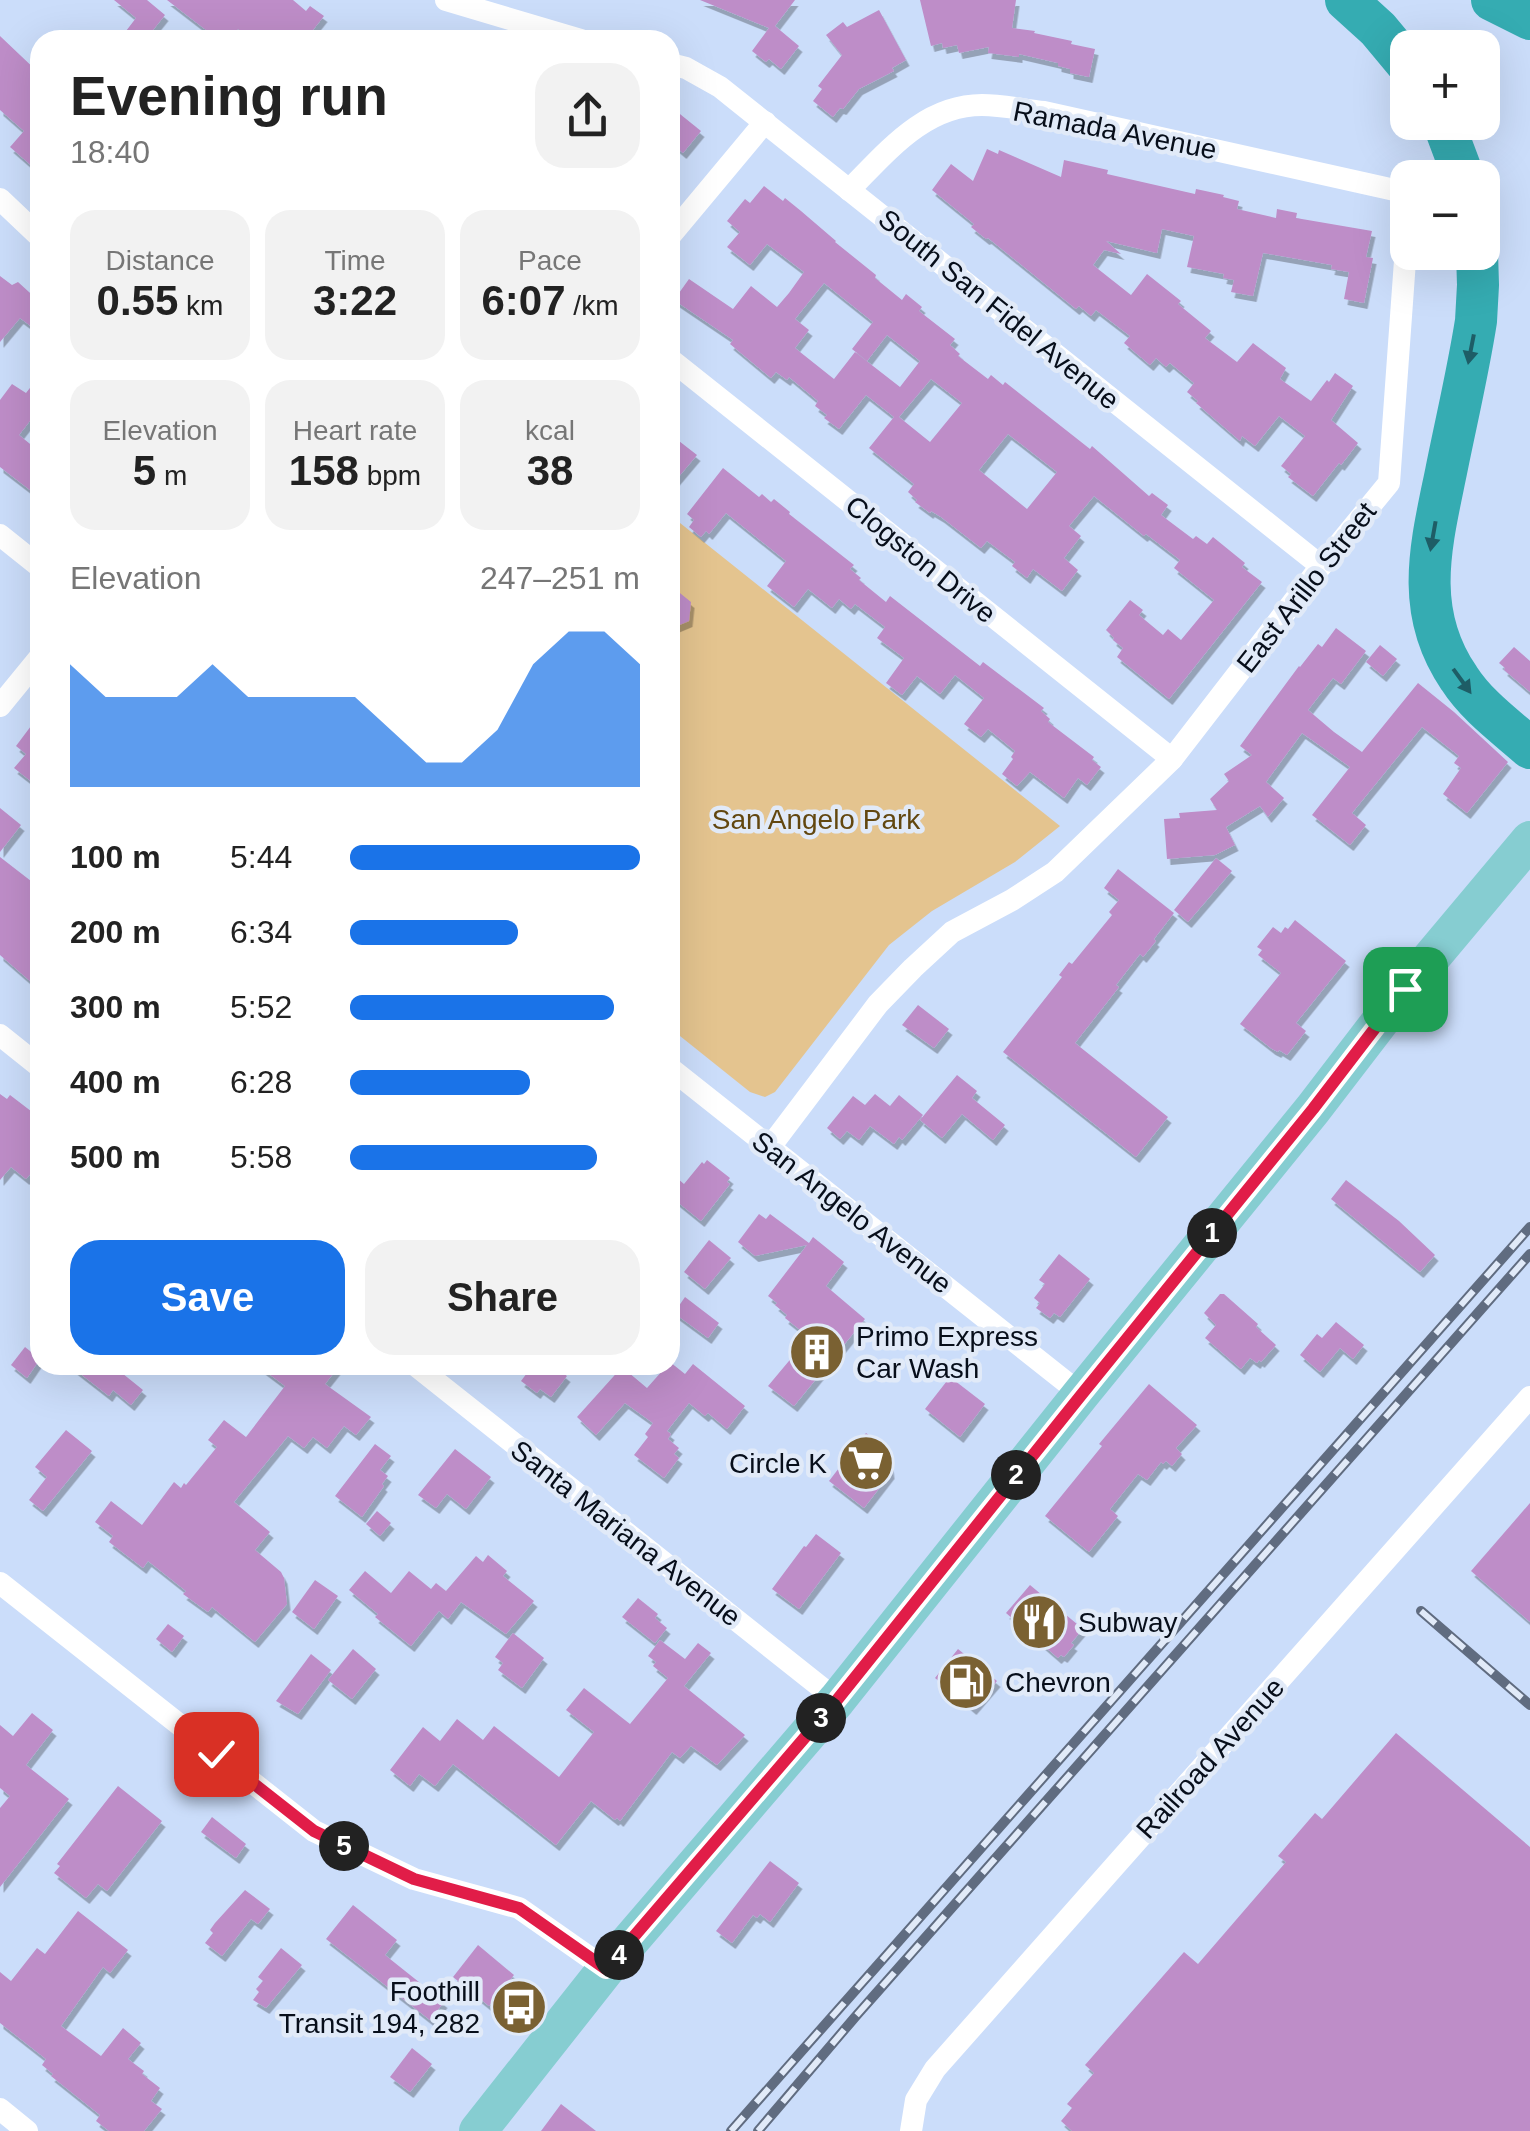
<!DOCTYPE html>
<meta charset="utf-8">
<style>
body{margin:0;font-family:Arial,sans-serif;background:#f2f2f2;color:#222;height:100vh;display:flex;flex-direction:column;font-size:38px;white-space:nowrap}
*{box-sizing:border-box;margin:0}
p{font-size:32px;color:#767676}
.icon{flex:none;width:55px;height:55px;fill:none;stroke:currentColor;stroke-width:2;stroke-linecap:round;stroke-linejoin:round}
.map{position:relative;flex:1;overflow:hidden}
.details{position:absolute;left:30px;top:30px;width:650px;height:1345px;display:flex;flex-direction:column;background:#fff;border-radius:30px;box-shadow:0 10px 40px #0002}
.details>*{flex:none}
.controls{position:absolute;left:1390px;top:30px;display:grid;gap:20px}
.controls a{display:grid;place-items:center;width:110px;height:110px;border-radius:20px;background:#fff;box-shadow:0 10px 40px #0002;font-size:50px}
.pin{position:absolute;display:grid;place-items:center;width:85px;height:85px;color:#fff;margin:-42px;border-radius:20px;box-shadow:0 5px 15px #0006}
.km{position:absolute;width:50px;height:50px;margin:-25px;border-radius:50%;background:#222;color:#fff;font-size:28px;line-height:50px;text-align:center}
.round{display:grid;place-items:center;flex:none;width:105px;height:105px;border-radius:30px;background:#f2f2f2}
.overview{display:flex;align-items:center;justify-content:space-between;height:170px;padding:0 40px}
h1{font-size:55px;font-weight:700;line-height:75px}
.stats{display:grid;grid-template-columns:repeat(3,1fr);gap:15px;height:170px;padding:10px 40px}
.stats div{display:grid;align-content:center;border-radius:25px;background:#f2f2f2;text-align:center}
.stats b{font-size:42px;font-weight:700}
.stats small{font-size:28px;font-weight:400}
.stats p{font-size:28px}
.chart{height:280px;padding:20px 40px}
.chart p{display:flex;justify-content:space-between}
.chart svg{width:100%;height:180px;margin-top:10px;fill:#1a73e8;opacity:.7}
.primary-button{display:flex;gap:20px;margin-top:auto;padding:20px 40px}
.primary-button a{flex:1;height:115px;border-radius:30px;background:#1a73e8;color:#fff;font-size:40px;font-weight:700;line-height:115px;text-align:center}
.primary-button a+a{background:#f2f2f2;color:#222}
ul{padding:0 40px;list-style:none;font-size:32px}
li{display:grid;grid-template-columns:160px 120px 1fr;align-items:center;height:75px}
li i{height:25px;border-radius:12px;background:#1a73e8}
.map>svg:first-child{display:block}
.green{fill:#e4c48f}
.building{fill:#be8dc8;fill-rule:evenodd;filter:url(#shadow)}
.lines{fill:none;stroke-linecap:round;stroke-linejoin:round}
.street{stroke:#fff;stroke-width:22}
.primary{stroke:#86cdd1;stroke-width:38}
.highway{stroke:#35acb2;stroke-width:42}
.rail-casing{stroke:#606c80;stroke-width:10}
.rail{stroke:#e1eaf8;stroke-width:6;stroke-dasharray:19;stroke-linecap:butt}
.oneway{fill:#1e5d66}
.route-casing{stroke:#fff;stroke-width:20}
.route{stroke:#e11d48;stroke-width:12}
.labels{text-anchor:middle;stroke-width:9;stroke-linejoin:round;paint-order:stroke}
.street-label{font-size:28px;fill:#070e1a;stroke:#e1eaf8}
.park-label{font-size:28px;fill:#62470f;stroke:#e1eaf8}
.poi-label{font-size:28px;fill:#070e1a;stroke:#e1eaf8;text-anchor:start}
</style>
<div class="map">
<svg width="1530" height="2131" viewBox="0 0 1530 2131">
<defs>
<filter id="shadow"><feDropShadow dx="3.5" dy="6" stdDeviation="0" flood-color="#0004"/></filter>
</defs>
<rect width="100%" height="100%" fill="#cbddfa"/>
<!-- green -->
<polygon class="green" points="670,515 1060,826 1015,862 932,911 889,945 775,1092 765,1097 750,1092 670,1028"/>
<!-- building -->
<g class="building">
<polygon points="114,0 147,0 165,15 145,40 136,40 126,31 136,18"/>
<polygon points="167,0 293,0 306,11 310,6 324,16 305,40 253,40 238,29 229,40 198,40 206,30"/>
<polygon points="700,0 795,0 775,26 799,46 781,69 769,59 766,62 752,51 769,28"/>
<polygon points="920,0 1016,0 1012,28 1035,31 1034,33 1072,41 1071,44 1095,49 1089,77 1070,73 1070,69 1058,66 1058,63 1019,54 1019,57 988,53 989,47 959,53 957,45 943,48 942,43 931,46"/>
<polygon points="879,10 906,60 892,68 894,71 859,89 843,109 840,108 833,117 813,101 822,89 818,86 842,55 826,35 843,22 847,27"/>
<polygon points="0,36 40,74 40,173 10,147 24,131 0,110"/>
<polygon points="670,106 701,131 683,153 670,142"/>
<polygon points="987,149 998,154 999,150 1061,177 1064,160 1108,170 1107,174 1195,194 1196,189 1224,195 1223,197 1239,201 1237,209 1276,218 1277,209 1297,213 1296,218 1372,231 1366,257 1373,258 1364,303 1344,299 1349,272 1331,269 1332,265 1263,253 1253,296 1231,292 1234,280 1223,278 1224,274 1187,267 1194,236 1162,229 1157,253 1106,241 1121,254 1104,250 1093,265 1131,295 1147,274 1181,301 1178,304 1211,331 1205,338 1237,362 1253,343 1286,368 1280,379 1311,401 1327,380 1329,382 1335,373 1353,386 1331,420 1358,443 1341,465 1339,463 1313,496 1288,477 1291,474 1281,466 1305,436 1279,416 1255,446 1242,436 1240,441 1196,403 1198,401 1187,392 1194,383 1170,363 1166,367 1156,358 1150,365 1124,343 1130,336 1096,310 1091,316 1079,306 1076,309 988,238 986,239 971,227 974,224 932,190 951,164 973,181"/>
<path d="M764 186 783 201 785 198 801 211 836 241 835 242 876 275 875 278 902 300 906 294 922 307 919 311 955 339 950 345 960 354 958 356 988 379 991 375 1003 385 1005 382 1090 449 1092 446 1149 496 1152 493 1168 505 1161 515 1193 539 1196 536 1207 544 1213 537 1245 563 1242 567 1262 582 1169 699 1117 657 1123 648 1113 640 1114 638 1106 630 1130 600 1143 610 1139 615 1163 635 1168 629 1181 640 1214 600 1174 568 1180 560 1146 534 1144 536 1094 496 1069 526 1081 536 1064 558 1078 570 1062 591 1033 569 1027 578 1012 566 1015 562 987 541 981 548 941 517 931 511 930 513 915 502 917 500 908 492 914 484 869 448 894 417 866 395 839 429 824 418 827 415 815 406 818 401 789 377 787 380 776 372 771 378 730 344 733 340 674 300 689 279 733 309 751 286 777 307 789 293 804 272 767 244 750 265 727 247 740 232 727 221 745 199 750 203ZM824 283 873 322 852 349 867 361 887 335 920 361 900 387 855 352 834 379 795 348 809 330 795 319ZM931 379 962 403 930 442 899 417ZM1008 434 1057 472 1027 509 979 470Z"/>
<polygon points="0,276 12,285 18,282 40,302 40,333 20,318 0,342"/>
<polygon points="40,375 40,408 19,435 40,452 40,477 30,490 0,467 0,400 12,384 26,393"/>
<polygon points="670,434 697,455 670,487"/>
<polygon points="723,468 759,497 762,494 771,502 774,499 790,512 789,514 854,565 850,569 861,578 859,580 886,602 890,596 980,666 983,662 1044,708 1041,711 1050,719 1048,722 1094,757 1092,760 1101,767 1087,785 1078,778 1064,798 1030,772 1017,786 1002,774 1013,759 1011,757 1015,751 988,729 981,737 964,724 984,698 955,675 940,694 917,676 902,695 886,683 904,658 877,638 885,627 855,604 851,609 839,599 832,608 808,589 794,607 767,586 786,561 726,513 709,534 706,531 701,537 689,527 694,520 687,514"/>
<polygon points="670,585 691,602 689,621 670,629"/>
<polygon points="1336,628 1366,651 1341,684 1333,678 1308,710 1334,732 1362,752 1418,683 1454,712 1508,762 1467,813 1443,794 1461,768 1454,763 1459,756 1422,727 1352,813 1366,825 1350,845 1312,815 1350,767 1302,733 1266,782 1284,798 1268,817 1260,806 1226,827 1235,845 1215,855 1167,859 1164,819 1180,818 1179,813 1217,810 1210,799 1229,781 1224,774 1252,755 1240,746 1299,666 1300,667 1318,644 1322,647"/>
<polygon points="1380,645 1397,659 1383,676 1366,662"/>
<polygon points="1514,647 1530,661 1530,692 1504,670 1505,668 1499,663"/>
<polygon points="40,714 40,771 32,782 14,768 26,754 16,746"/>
<polygon points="0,808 21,825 0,852"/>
<polygon points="0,857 40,888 40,969 30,981 0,955"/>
<polygon points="1216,858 1232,871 1188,922 1174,910"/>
<polygon points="1118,869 1174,913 1154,939 1156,941 1143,957 1140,954 1116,985 1119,987 1075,1043 1168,1117 1136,1157 1003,1052 1062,977 1059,975 1069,962 1072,964 1112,915 1109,912 1119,900 1104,888"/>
<polygon points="1295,920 1346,961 1296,1023 1306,1031 1287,1055 1279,1050 1278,1052 1272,1049 1240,1024 1281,973 1258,955 1262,950 1257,947 1273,927 1281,933 1285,927 1288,929"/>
<polygon points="918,1005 949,1029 934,1048 902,1025"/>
<polygon points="957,1075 977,1091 972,1098 1005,1125 993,1140 962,1114 942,1138 920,1120"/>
<polygon points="0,1094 7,1099 10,1095 40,1118 40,1163 26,1179 11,1167 0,1180"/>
<polygon points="875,1094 890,1106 899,1095 923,1115 902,1140 899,1137 894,1144 870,1126 859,1140 847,1131 840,1139 827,1128 853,1096 865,1105"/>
<polygon points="707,1160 730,1178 727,1182 730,1184 701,1221 670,1196 670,1172 684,1184 702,1162 704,1164"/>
<polygon points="1346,1180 1399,1221 1435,1255 1420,1272 1331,1199"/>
<polygon points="759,1214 766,1219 770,1214 809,1243 813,1237 844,1262 826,1286 865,1319 794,1406 768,1386 809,1337 785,1318 787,1315 775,1305 777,1303 768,1296 807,1245 755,1256 738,1242"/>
<polygon points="709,1240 731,1258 705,1289 684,1272"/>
<polygon points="1059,1254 1090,1279 1060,1317 1054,1313 1050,1318 1036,1308 1040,1303 1034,1298 1045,1284 1039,1280"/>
<polygon points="1220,1294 1224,1294 1258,1324 1256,1327 1276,1345 1261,1362 1259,1360 1257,1363 1250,1358 1241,1369 1205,1338 1216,1325 1204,1313"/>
<polygon points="685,1297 719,1323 708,1338 674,1313"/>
<polygon points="1336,1322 1364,1345 1353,1359 1340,1348 1320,1372 1300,1355 1317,1334 1322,1338"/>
<polygon points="25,1347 40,1359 27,1378 11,1365"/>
<polygon points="670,1362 685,1374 693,1364 745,1406 727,1429 708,1413 705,1416 689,1403 667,1431 671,1434 668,1439 679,1448 674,1454 679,1458 664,1478 634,1455 648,1437 645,1434 653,1423 625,1403 596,1435 577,1417 622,1367 647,1388"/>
<polygon points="69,1365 112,1365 143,1390 131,1405 113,1390 109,1396"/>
<polygon points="257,1365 340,1365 325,1384 371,1417 356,1435 344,1426 327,1448 313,1437 304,1448 288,1436 234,1502 270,1532 255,1550 281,1572 284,1578 287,1604 255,1642 212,1607 208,1612 183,1594 186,1591 148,1561 143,1568 109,1542 113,1536 95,1522 111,1501 142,1525 174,1482 181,1488 184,1483 186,1485 217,1447 208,1440 224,1420 246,1437 285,1386"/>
<polygon points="533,1365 553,1365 567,1376 551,1397 540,1389 537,1393 521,1381"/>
<polygon points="950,1377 985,1404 960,1437 925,1409"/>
<polygon points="1149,1384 1197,1425 1176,1448 1182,1454 1172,1466 1166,1461 1163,1464 1161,1462 1147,1480 1138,1474 1110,1509 1118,1516 1089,1552 1045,1516 1102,1446 1099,1444"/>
<polygon points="66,1430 92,1451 43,1511 29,1500 47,1477 35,1467"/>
<polygon points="866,1433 888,1450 891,1473 864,1508 829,1481"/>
<polygon points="375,1444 391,1456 380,1470 388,1476 382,1484 384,1486 362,1517 335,1496"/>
<polygon points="455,1449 491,1477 466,1509 447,1494 436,1508 418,1495"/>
<polygon points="1530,1503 1530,1622 1471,1571"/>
<polygon points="377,1511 391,1523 380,1536 366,1524"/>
<polygon points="816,1534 841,1553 799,1609 772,1589 804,1546 806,1547"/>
<polygon points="488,1555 507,1571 503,1576 534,1601 506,1634 461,1602 448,1619 439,1611 411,1646 375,1617 378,1614 349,1590 365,1571 391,1593 409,1571 431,1589 436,1583 446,1591 476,1556 483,1562"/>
<polygon points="315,1580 338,1596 314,1629 292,1612"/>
<polygon points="1030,1585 1083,1629 1071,1643 1074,1645 1064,1657 1061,1655 1058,1658 1006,1613"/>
<polygon points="638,1598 658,1614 655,1618 667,1628 655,1643 622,1617"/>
<polygon points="168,1624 184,1636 172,1652 156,1639"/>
<polygon points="513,1633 544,1658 522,1688 498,1670 503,1663 495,1657"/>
<polygon points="660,1640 685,1659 698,1643 711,1653 684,1686 745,1735 717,1765 691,1746 680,1758 672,1752 620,1821 617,1818 615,1820 591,1801 556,1845 453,1764 435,1786 419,1774 410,1786 390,1770 423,1727 440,1741 457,1719 483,1740 494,1726 559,1777 594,1732 566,1710 584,1688 630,1724 668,1678 653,1666 656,1662 648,1656"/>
<polygon points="353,1649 376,1669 352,1699 328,1680"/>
<polygon points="958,1649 997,1681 973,1709 935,1678"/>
<polygon points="311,1654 331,1670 298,1714 276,1701"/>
<polygon points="32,1713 53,1730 26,1765 69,1799 0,1887 0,1808 10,1796 0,1788 0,1725 13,1736"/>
<polygon points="1396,1733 1530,1847 1530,2131 1072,2131 1061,2121 1072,2108 1067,2104 1094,2073 1085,2065 1184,1952 1198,1964 1286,1862 1278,1856 1315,1813 1322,1819"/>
<polygon points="118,1786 162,1821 107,1891 98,1884 86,1898 54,1873 60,1866 57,1864"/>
<polygon points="212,1817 246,1844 236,1858 201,1832"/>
<polygon points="770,1861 799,1883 770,1922 760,1914 757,1918 753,1915 732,1943 716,1931"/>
<polygon points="245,1890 270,1909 258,1924 251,1919 222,1956 205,1943 213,1933 210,1930 215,1923"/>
<polygon points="353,1905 397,1940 385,1955 444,2002 430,2020 326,1939"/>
<polygon points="78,1911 128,1950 110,1973 103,1967 61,2026 101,2056 123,2028 141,2043 128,2059 144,2071 142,2074 160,2088 151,2101 162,2109 144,2131 109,2131 96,2121 100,2115 51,2076 53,2074 42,2065 46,2059 0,2023 0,1972 11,1981 37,1948 45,1954"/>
<polygon points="478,1945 514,1975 489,2006 453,1977"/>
<polygon points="281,1948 302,1965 266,2008 253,2000 259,1992 256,1989 263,1981 258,1977"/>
<polygon points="412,2048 432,2064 410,2092 390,2077"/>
<polygon points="561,2104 596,2131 541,2131"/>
</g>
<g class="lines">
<!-- street -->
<g class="street">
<polyline points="446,0 581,40"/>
<polyline points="670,64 686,68 720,87 1321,566"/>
<path d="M849 190C887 152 924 105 982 105 1003 105 1024 110 1044 112L1408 193"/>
<polyline points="0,199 40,237"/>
<polyline points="670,236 765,122"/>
<polyline points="670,359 1172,759"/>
<polyline points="0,535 40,567"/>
<polyline points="0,706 40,657"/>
<polyline points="0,1035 40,1067"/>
<polyline points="670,1068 1081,1394"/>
<polyline points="770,1147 878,1004 913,968 952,932 1012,900 1055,872 1172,759 1321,566 1389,483 1408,219"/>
<polyline points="415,1365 837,1700"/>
<polyline points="0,1583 314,1831 414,1879 519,1908 606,1969"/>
<polyline points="0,2109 27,2131"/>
<polyline points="911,2131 916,2100 935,2069 1530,1397"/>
</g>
<!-- primary -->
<polyline class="primary" points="478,2131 606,1969 837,1700 1081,1394 1313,1109 1405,989 1530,840"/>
<!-- highway -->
<g class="highway">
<polyline points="1346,0 1378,29 1408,65"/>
<polyline points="1492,0 1530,19"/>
<polyline points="1443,122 1464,178"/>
<path d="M1477 252 1478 285 1476 321C1468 372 1456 422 1446 472 1431 545 1413 611 1459 678 1477 706 1505 726 1530 748"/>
</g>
<!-- rail casing -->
<g class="rail-casing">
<g id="rail">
<polyline points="1421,1611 1530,1705"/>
<polyline points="731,2131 1530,1227"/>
<polyline points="758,2131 856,2016 1530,1254"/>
</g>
</g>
<!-- rail -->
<use href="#rail" class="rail"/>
</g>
<!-- one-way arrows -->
<defs><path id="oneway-solid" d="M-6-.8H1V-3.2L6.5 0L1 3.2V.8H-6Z" transform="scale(2.5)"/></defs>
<g class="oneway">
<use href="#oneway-solid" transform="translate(1471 349) rotate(101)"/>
<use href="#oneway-solid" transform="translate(1433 536) rotate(100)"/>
<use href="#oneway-solid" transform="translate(1462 681) rotate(54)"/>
</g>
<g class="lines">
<!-- route casing -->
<g class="route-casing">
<polyline id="route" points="216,1754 314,1831 414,1879 519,1908 606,1969 837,1700 1082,1394 1313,1109 1405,989"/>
</g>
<!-- route -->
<use href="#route" class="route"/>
</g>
<!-- icons -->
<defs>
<g id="building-disc" transform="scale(2.875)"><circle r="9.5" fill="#7a6132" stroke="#e1eaf8"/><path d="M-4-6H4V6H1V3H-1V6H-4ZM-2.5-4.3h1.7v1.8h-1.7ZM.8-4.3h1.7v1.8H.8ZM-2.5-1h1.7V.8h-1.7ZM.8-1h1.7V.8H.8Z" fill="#fff"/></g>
<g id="supermarket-disc" transform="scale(2.875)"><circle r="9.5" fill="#7a6132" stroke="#e1eaf8"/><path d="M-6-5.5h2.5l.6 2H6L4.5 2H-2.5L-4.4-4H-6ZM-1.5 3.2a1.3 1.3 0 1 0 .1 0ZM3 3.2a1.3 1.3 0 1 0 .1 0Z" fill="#fff"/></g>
<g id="restaurant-disc" transform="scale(2.875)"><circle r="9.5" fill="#7a6132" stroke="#e1eaf8"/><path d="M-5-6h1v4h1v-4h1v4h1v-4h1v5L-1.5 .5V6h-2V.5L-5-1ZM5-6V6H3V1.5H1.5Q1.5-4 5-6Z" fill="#fff"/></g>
<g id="fuel-disc" transform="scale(2.875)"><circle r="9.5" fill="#7a6132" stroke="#e1eaf8"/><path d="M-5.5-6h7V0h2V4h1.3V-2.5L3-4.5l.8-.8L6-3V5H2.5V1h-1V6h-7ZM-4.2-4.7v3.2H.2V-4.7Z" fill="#fff"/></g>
<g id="bus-disc" transform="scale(2.875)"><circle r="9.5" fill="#7a6132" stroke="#e1eaf8"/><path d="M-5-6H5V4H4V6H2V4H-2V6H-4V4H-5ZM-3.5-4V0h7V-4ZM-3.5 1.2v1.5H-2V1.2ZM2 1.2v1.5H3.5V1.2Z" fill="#fff"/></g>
</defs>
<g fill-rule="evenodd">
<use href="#building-disc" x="817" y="1352"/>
<use href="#supermarket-disc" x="866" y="1463"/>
<use href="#restaurant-disc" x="1039" y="1622"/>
<use href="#fuel-disc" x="966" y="1682"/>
<use href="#bus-disc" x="519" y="2007"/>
</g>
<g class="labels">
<!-- street labels -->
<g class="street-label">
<text transform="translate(1115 130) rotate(11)" y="10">Ramada Avenue</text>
<text transform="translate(999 309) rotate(39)" y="10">South San Fidel Avenue</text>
<text transform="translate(921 559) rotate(39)" y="10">Clogston Drive</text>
<text transform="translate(1306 587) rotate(-52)" y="10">East Arillo Street</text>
<text transform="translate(852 1212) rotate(38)" y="10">San Angelo Avenue</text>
<text transform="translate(626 1533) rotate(38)" y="10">Santa Mariana Avenue</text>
<text transform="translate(1210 1758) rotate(-48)" y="10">Railroad Avenue</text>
</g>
<!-- park labels -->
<g class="park-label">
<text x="816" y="829">San Angelo Park</text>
</g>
<!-- poi labels -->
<g class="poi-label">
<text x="856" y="1346">Primo Express<tspan x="856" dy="32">Car Wash</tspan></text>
<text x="827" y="1473" text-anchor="end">Circle K</text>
<text x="1078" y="1632">Subway</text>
<text x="1005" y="1692">Chevron</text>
<text x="480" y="2001" text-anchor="end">Foothill<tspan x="480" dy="32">Transit 194, 282</tspan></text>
</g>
</g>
</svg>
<div class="controls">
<a>+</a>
<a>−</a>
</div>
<div class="pin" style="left:1405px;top:989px;background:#1e9e55"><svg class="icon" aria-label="arrive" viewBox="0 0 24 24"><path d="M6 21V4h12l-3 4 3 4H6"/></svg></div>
<div class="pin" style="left:216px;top:1754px;background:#d93025"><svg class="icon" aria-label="check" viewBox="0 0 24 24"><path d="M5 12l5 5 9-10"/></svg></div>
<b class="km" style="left:1212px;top:1233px">1</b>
<b class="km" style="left:1016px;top:1475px">2</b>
<b class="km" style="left:821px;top:1718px">3</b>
<b class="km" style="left:619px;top:1955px">4</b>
<b class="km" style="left:344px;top:1846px">5</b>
<section class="details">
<div class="overview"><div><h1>Evening run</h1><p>18:40</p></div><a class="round"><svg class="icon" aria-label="share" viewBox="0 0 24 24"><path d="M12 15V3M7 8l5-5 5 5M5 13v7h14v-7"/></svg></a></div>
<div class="stats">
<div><p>Distance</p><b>0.55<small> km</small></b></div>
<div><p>Time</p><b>3:22</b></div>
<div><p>Pace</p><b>6:07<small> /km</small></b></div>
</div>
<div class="stats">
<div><p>Elevation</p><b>5<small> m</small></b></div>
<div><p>Heart rate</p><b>158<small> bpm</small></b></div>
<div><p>kcal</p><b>38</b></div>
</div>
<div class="chart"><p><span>Elevation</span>247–251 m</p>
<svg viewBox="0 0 160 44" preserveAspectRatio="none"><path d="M0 44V14L10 22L20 22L30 22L40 14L50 22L60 22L70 22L80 22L90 30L100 38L110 38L120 30L130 14L140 6L150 6L160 14V44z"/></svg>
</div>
<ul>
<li><b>100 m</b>5:44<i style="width:100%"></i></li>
<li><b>200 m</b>6:34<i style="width:58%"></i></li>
<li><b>300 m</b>5:52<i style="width:91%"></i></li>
<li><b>400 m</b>6:28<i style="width:62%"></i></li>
<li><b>500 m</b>5:58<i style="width:85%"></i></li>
</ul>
<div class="primary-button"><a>Save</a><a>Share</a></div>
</section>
</div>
